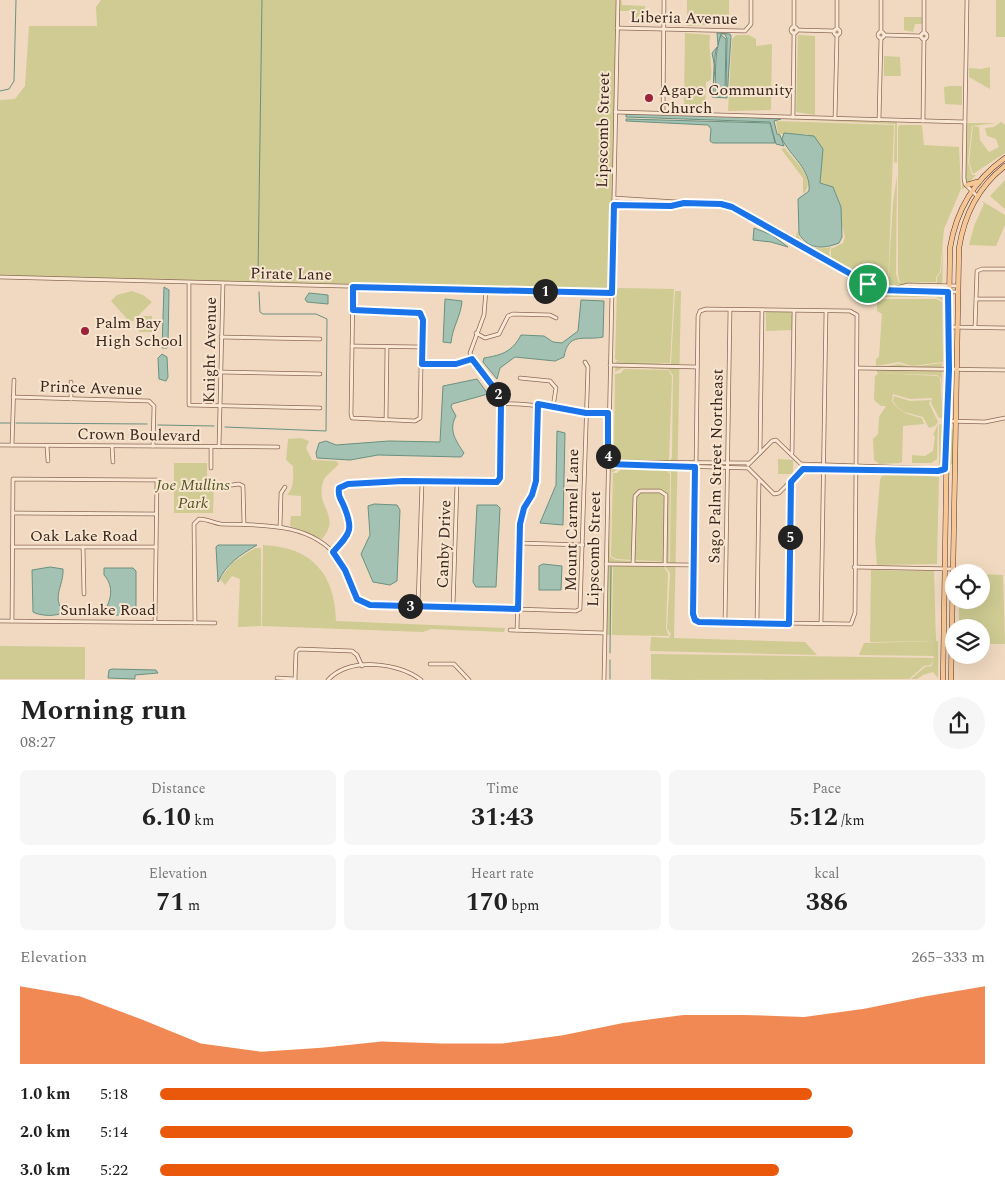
<!DOCTYPE html>
<meta charset="utf-8">
<style>
body{margin:0;font-family:Spectral,serif;background:#f6f6f6;color:#222;height:100vh;display:flex;flex-direction:column;font-size:19px;white-space:nowrap}
*{box-sizing:border-box;margin:0}
p{font-size:16px;color:#767676}
.icon{flex:none;width:28px;height:28px;fill:none;stroke:currentColor;stroke-width:2;stroke-linecap:round;stroke-linejoin:round}
.map{position:relative;height:680px;overflow:hidden}
.details{display:flex;flex-direction:column;background:#fff;flex:1}
.details>*{flex:none}
.controls{position:absolute;left:945px;top:564px;display:grid;gap:10px}
.controls a{display:grid;place-items:center;width:45px;height:45px;border-radius:50%;background:#fff;box-shadow:0 5px 20px #0002;font-size:25px}
.pin{position:absolute;display:grid;place-items:center;width:42px;height:42px;color:#fff;margin:-21px;border:2px solid #fff;border-radius:50%;box-shadow:0 1px 5px #0007}
.km{position:absolute;width:25px;height:25px;margin:-12px;border-radius:50%;background:#222;color:#fff;font-size:14px;line-height:25px;text-align:center}
.round{display:grid;place-items:center;flex:none;width:52px;height:52px;border-radius:26px;background:#f6f6f6}
.headline{display:flex;align-items:center;justify-content:space-between;height:85px;padding:0 20px}
h1{font-size:28px;font-weight:700;line-height:38px}
.metrics{display:grid;grid-template-columns:repeat(3,1fr);gap:8px;height:85px;padding:5px 20px}
.metrics div{display:grid;align-content:center;border-radius:8px;background:#f6f6f6;text-align:center}
.metrics b{font-size:25px;font-weight:700}
.metrics small{font-size:14px;font-weight:400}
.metrics p{font-size:14px}
.chart{height:140px;padding:10px 20px}
.chart p{display:flex;justify-content:space-between}
.chart svg{width:100%;height:90px;margin-top:5px;fill:#ea580c;opacity:.7}
ul{padding:0 20px;list-style:none;font-size:16px}
li{display:grid;grid-template-columns:80px 60px 1fr;align-items:center;height:38px}
li i{height:12px;border-radius:6px;background:#ea580c}
.map>svg:first-child{display:block}
.green{fill:#cfcb93;fill-rule:evenodd}
.water{fill:#a3c2b3;stroke:#6a9180}
.lines{fill:none;stroke-linecap:round;stroke-linejoin:round}
.stream{stroke:#6a9180;stroke-width:1}
.minor-casing{stroke:#8b6957;stroke-width:4.5}
.major-casing{stroke:#58382c;stroke-width:5.5}
.minor{stroke:#fbe8d4;stroke-width:3}
.major{stroke:#f6c695;stroke-width:4.5}
.route-casing{stroke:#fff;stroke-width:10}
.route{stroke:#1a73e8;stroke-width:6}
.poi-dot{fill:#9d233b;stroke:#f7e5d0;stroke-width:2}
.labels{text-anchor:middle;stroke-width:4;stroke-linejoin:round;paint-order:stroke}
.street-label{font-size:16px;fill:#39251c;stroke:#f7e5d0}
.poi-label{font-size:16px;fill:#39251c;stroke:#f7e5d0;text-anchor:start}
.park-label{font-size:16px;font-style:italic;fill:#545722;stroke:#f7e5d0}
</style>
<div class="map">
<svg width="1005" height="680" viewBox="0 0 1005 680">
<rect width="100%" height="100%" fill="#f0d9c0"/>
<!-- green -->
<g class="green">
<polygon points="101,0 617,0 612,293 0,277 0,100 15,99 25,86 29,26 97,26 96,7"/>
<polygon points="619,0 621,0 622,5 645,6 644,24 636,24 635,11 619,11"/>
<path d="M687 0H729V23C714 23 702 26 687 26Z"/>
<rect x="996" y="0" width="9" height="37"/>
<polygon points="904,17 922,17 922,24 915,24 913,32 904,30"/>
<path d="M685 33 710 35C708 50 713 65 711 80L706 82 705 109H684Z"/>
<polygon points="736,35 749,35 756,39 756,46 772,44 771,110 728,111 732,39"/>
<polygon points="798,35 815,36 815,115 796,112"/>
<polygon points="884,56 900,57 901,76 884,76"/>
<polygon points="990,67 990,89 969,77 969,68 981,69"/>
<polygon points="949,86 962,86 962,105 945,104 944,87"/>
<polygon points="781,119 897,122 897,163 894,162 895,124"/>
<polygon points="776,121 894,125 888,285 875,283 831,258 831,249 843,243 845,237 841,221 840,203 834,189 820,183 823,149 807,134 778,134"/>
<polygon points="1001,122 1005,125 1005,153 973,174 969,162 973,126 979,127 980,140 989,152 999,147 996,139 987,136 985,128 994,127"/>
<polygon points="968,123 997,123 972,126 968,162 972,175 976,175 962,190 964,124"/>
<polygon points="900,125 922,125 924,145 959,147 961,189 944,229 940,272 936,277 936,282 900,283 898,275 898,127"/>
<path d="M785 148C792 159 816 177 805 192L803 193V178L781 149Z"/>
<path d="M897 175 896 274 899 283H937V277L941 272 943 244 942 300 936 297H879L878 294H873L740 212 722 203 724 199 796 237 797 230C799 246 817 251 831 247L829 253 831 259 875 285 888 286 893 203Z"/>
<polygon points="1005,180 1005,209 990,196"/>
<polygon points="982,201 1005,215 1005,225 996,246 969,245 974,226 984,204"/>
<polygon points="620,288 674,289 670,363 620,362 615,359 617,289"/>
<polygon points="132,291 143,295 152,302 133,321 129,321 111,301 117,295"/>
<path d="M675 291H681L674 638 805 642 817 655 650 651 651 637 669 638 671 634 667 629 670 573 665 566 612 565 611 635H606L613 429V455L620 461H670L672 457 673 375 668 369 624 367 615 372 616 361 671 364ZM622 467 666 469 671 473 670 563 616 560 610 557 611 473Z"/>
<polygon points="877,299 936,299 942,302 943,362 912,366 899,362 876,366 876,359 879,357 882,314 877,311"/>
<polygon points="766,312 790,312 793,315 792,330 766,331"/>
<rect x="139" y="316" width="13" height="16"/>
<polygon points="942,363 942,392 941,378 937,375 877,373 877,368 899,364 912,367"/>
<polygon points="624,369 668,370 672,376 669,460 621,460 614,455 615,374 621,373"/>
<path d="M879 373 937 376 940 378 943 418H939L931 403 932 398 910 399 893 394 892 401C899 413 910 415 922 418L924 424 903 426 902 462 900 463 879 464 874 460 873 439 878 434 879 417 886 406H881L874 400 875 376Z"/>
<polygon points="894,396 910,401 931,400 929,403 938,422 935,426 929,428 923,417 904,412 897,407 893,401"/>
<polygon points="938,424 937,459 931,463 912,463 912,455 925,456 933,451 935,436 933,435"/>
<polygon points="939,424 943,425 944,461 939,465"/>
<polygon points="951,427 953,430 953,463 950,465"/>
<path d="M301 438 309 441 306 448 312 460 336 461 339 464C334 470 325 475 323 482 315 508 342 515 322 539L290 526 291 516H301V496L287 495C295 486 293 477 293 466L286 460 288 439Z"/>
<polygon points="778,459 793,460 793,474 778,474"/>
<polygon points="174,463 207,463 207,480 214,480 213,513 174,513"/>
<polygon points="622,468 666,470 670,474 669,562 616,559 611,556 613,473 617,473"/>
<polygon points="888,473 939,477 937,564 877,565 875,541 880,481 881,477"/>
<path d="M263 545C312 547 335 574 336 621L505 628 504 632 431 629 423 632 262 626Z"/>
<polygon points="255,548 261,548 261,626 238,627 240,579 232,576 225,585 220,579 232,563"/>
<polygon points="613,566 664,567 668,573 666,629 669,636 612,635"/>
<polygon points="871,570 934,571 936,641 870,642"/>
<polygon points="981,574 1003,575 1005,644 981,644 981,628 959,627 959,600 981,600"/>
<polygon points="938,641 938,678 933,672 923,675 917,679 911,679 925,667 932,666 934,656 859,655 864,643"/>
<polygon points="0,646 85,647 85,679 0,679"/>
<polygon points="651,654 934,658 931,665 924,666 909,679 675,680 651,679"/>
</g>
<!-- water -->
<g class="water">
<path d="M717 33 730 34 731 36 727 98 712 97 715 68 712 53 718 46C713 51 714 84 713 93L725 95 726 90 727 39 725 34H721L718 45Z"/>
<path d="M721 35 726 39 725 90 722 94 715 93C716 73 714 53 721 35Z"/>
<polygon points="686,111 704,112 705,115 781,119 774,121 777,134 780,135 784,146 776,144 770,122 626,117 626,114 685,114"/>
<polygon points="626,119 770,123 775,143 713,143 710,141 711,129 708,125 626,121"/>
<path d="M784 133 814 136 823 149 820 183 833 187 841 207 842 237 839 243C823 249 809 250 799 234L798 199 809 191C811 169 791 157 782 139Z"/>
<polygon points="754,228 772,235 788,247 771,242 753,240"/>
<polygon points="164,287 169,290 168,344 167,348 162,348"/>
<polygon points="309,293 328,295 328,304 307,302 305,299"/>
<path d="M445 299 462 301C461 316 452 328 451 343L443 342Z"/>
<path d="M581 300 604 301 603 337C585 341 568 331 564 357L555 361 515 357 500 368 497 379 483 362 484 358C502 355 512 352 521 335L544 336 553 342 562 343 578 331Z"/>
<polygon points="162,354 167,357 168,377 166,381 159,379 158,358"/>
<path d="M477 379 488 394 452 404 451 407 456 416C448 430 456 441 464 453L461 457 378 455 350 460 317 458 316 453 319 443 326 441 336 445 389 441 440 442 443 386Z"/>
<polygon points="557,431 565,433 563,525 540,523 556,485"/>
<polygon points="374,504 397,505 400,510 397,581 390,585 373,582 361,554 370,535 368,506"/>
<polygon points="477,505 497,505 500,508 496,587 476,587 473,582"/>
<path d="M218 545H257C240 555 226 564 218 582L216 547Z"/>
<polygon points="543,564 562,566 561,590 539,590 539,566"/>
<path d="M50 567 63 569C64 585 51 598 64 612 56 617 40 616 33 612L32 570Z"/>
<path d="M104 568H133L136 571V615H102C111 602 115 587 104 575Z"/>
<polygon points="112,669 156,670 158,673 135,675 135,679 108,678 109,670"/>
</g>
<g class="lines">
<!-- stream -->
<g class="stream">
<polyline points="0,91 9,89 14,81 16,0"/>
<polyline points="258,275 262,0"/>
<polyline points="0,423 10,423"/>
<polyline points="16,423 147,424"/>
<polyline points="158,425 214,426"/>
<polyline points="225,427 326,431 327,319 316,314 263,314 260,312 259,292"/>
<polyline points="610,653 611,567"/>
<polyline points="610,679 610,660"/>
</g>
<!-- minor casing -->
<g class="minor-casing">
<g id="minor">
<polyline points="967,0 964,178 965,184 977,196"/>
<circle cx="794" cy="30" r="3"/>
<polyline points="794,27 794,0"/>
<polyline points="617,28 745,31 751,24 751,0"/>
<polyline points="837,28 837,0"/>
<circle cx="837" cy="32" r="3"/>
<polyline points="797,30 834,31"/>
<polyline points="881,31 881,0"/>
<circle cx="881" cy="35" r="3"/>
<circle cx="924" cy="36" r="3"/>
<polyline points="924,33 924,0"/>
<polyline points="884,35 921,36"/>
<polyline points="615,112 965,122"/>
<polyline points="663,113 664,0"/>
<polyline points="793,117 794,33"/>
<polyline points="835,118 837,35"/>
<polyline points="879,120 881,38"/>
<polyline points="923,121 924,39"/>
<polyline points="614,198 724,205 879,290 957,292"/>
<polyline points="613,205 671,206 684,203"/>
<polyline points="0,277 612,293"/>
<polyline points="189,283 189,405 320,408"/>
<polyline points="889,290 908,285 957,286"/>
<polyline points="976,299 1005,299"/>
<polygon points="706,309 850,311 857,315 855,613 851,624 703,622 694,618 698,316 700,311"/>
<path d="M353 310 415 312 422 315 420 418 415 421 352 418 351 414C352 372 352 329 353 287"/>
<polyline points="949,327 1005,328"/>
<polyline points="975,327 977,271 982,269 1005,269"/>
<polyline points="476,333 485,338 499,334 508,316 513,314 550,315 556,318"/>
<polyline points="221,337 320,339"/>
<polyline points="352,346 422,347"/>
<polyline points="422,364 456,364 472,359"/>
<polyline points="610,365 697,367"/>
<polyline points="857,368 1005,370"/>
<polyline points="220,372 320,374"/>
<polyline points="520,378 550,381 556,388 553,407"/>
<polyline points="13,397 149,401 154,406 153,446"/>
<polyline points="71,399 71,382"/>
<path d="M501 404C538 402 572 413 608 413"/>
<polyline points="386,420 387,347"/>
<polyline points="947,421 985,422 1005,418"/>
<polyline points="0,445 278,447"/>
<polyline points="12,445 14,380"/>
<polyline points="47,446 48,461"/>
<polyline points="112,446 113,462"/>
<polyline points="219,447 223,284"/>
<polyline points="760,453 762,310"/>
<polyline points="792,453 794,311"/>
<polyline points="608,464 748,468 774,494 779,493 803,469 938,471 945,469 802,464"/>
<polyline points="608,464 613,462 749,463"/>
<polyline points="748,465 772,441 776,440 803,466"/>
<polyline points="211,468 211,447"/>
<polyline points="225,486 239,484 243,486 244,524"/>
<polyline points="13,513 156,514"/>
<polyline points="280,527 281,493 285,487"/>
<polyline points="519,543 583,545"/>
<polyline points="12,547 156,547"/>
<polyline points="83,547 84,594"/>
<path d="M333 552C339 546 348 539 350 530 353 514 331 497 343 484L403 481 493 484 500 478 501 404C495 384 476 373 470 353L484 315 486 290"/>
<polyline points="606,564 694,565"/>
<polyline points="633,564 635,496 640,491 660,491 666,495 665,565"/>
<polyline points="854,567 952,569"/>
<polyline points="418,606 422,482"/>
<polyline points="453,607 457,483"/>
<polyline points="0,621 215,623"/>
<polyline points="12,621 13,479 147,480 157,480 155,622"/>
<polyline points="725,622 730,310"/>
<path d="M195 623 194 524 199 519C208 519 213 523 221 524 260 525 311 522 338 558 348 573 349 595 364 604L576 611 580 609 588 367 585 362"/>
<polyline points="757,623 759,481"/>
<polyline points="789,624 791,482"/>
<polyline points="821,624 826,311"/>
<polyline points="510,630 604,633"/>
<path d="M517 630 520 524C522 510 531 501 534 488 540 469 537 426 538 404"/>
<polyline points="430,664 454,664 469,680"/>
<polyline points="277,678 295,679"/>
<polyline points="295,680 296,652 299,649 352,651 357,655 362,666"/>
<path d="M328 680C349 657 398 662 421 680"/>
<polyline points="604,680 618,0"/>
</g>
</g>
<!-- major casing -->
<g class="major-casing">
<g id="major">
<polyline points="967,185 977,182"/>
<path d="M943 680 950 248C956 211 974 180 1005 158"/>
<path d="M951 680 959 248C964 216 978 187 1005 166"/>
</g>
</g>
<!-- minor -->
<use href="#minor" class="minor"/>
<!-- major -->
<use href="#major" class="major"/>
</g>
<g class="lines">
<!-- route casing -->
<g class="route-casing">
<path id="route" d="M684 203 721 204 732 207 879 290 948 292 949 370 945 469 938 471 803 469 791 482 789 624 699 622 695 620 693 614 695 467 608 464V413H586L538 404 536 481 532 495 524 508 520 524 518 609 370 605 357 599 345 570 333 552C351 533 354 529 343 504 340 498 338 495 339 488L348 484 403 481 497 482 500 478 501 404 498 393 472 359 456 364H422L423 320 420 313 353 310V287L612 293 614 205 671 206Z"/>
</g>
<!-- route -->
<use href="#route" class="route"/>
</g>
<!-- markers -->
<g class="poi-dot">
<circle cx="649" cy="98" r="5"/>
<circle cx="85" cy="331" r="5"/>
</g>
<g class="labels">
<!-- street labels -->
<g class="street-label">
<text transform="translate(684 17) rotate(1)" y="6">Liberia Avenue</text>
<text transform="translate(602 130) rotate(-89)" y="6">Lipscomb Street</text>
<text transform="translate(291 273) rotate(1)" y="6">Pirate Lane</text>
<text transform="translate(209 350) rotate(-89)" y="6">Knight Avenue</text>
<text transform="translate(91 387) rotate(2)" y="6">Prince Avenue</text>
<text transform="translate(139 434) rotate(1)" y="6">Crown Boulevard</text>
<text transform="translate(715 466) rotate(-89)" y="6">Sago Palm Street Northeast</text>
<text transform="translate(571 520) rotate(-89)" y="6">Mount Carmel Lane</text>
<text x="84" y="541">Oak Lake Road</text>
<text transform="translate(443 544) rotate(-88)" y="6">Canby Drive</text>
<text transform="translate(593 549) rotate(-89)" y="6">Lipscomb Street</text>
<text x="108" y="615">Sunlake Road</text>
</g>
<!-- poi labels -->
<g class="poi-label">
<text x="659" y="95">Agape Community<tspan x="659" dy="18">Church</tspan></text>
<text x="95" y="328">Palm Bay<tspan x="95" dy="18">High School</tspan></text>
</g>
<!-- park labels -->
<g class="park-label">
<text x="193" y="490">Joe Mullins<tspan x="193" dy="18">Park</tspan></text>
</g>
</g>
</svg>
<div class="controls">
<a><svg class="icon" aria-label="locate" viewBox="0 0 24 24"><circle cx="12" cy="12" r="6"/><path d="M12 2v4M12 18v4M2 12h4M18 12h4"/></svg></a>
<a><svg class="icon" aria-label="layers" viewBox="0 0 24 24"><path d="M12 4l9 5-9 5-9-5zM3 14l9 5 9-5"/></svg></a>
</div>
<div class="pin" style="left:868px;top:284px;background:#1e9e55"><svg class="icon" aria-label="arrive" viewBox="0 0 24 24"><path d="M6 21V4h12l-3 4 3 4H6"/></svg></div>
<b class="km" style="left:545px;top:291px">1</b>
<b class="km" style="left:498px;top:394px">2</b>
<b class="km" style="left:410px;top:606px">3</b>
<b class="km" style="left:608px;top:456px">4</b>
<b class="km" style="left:790px;top:537px">5</b>
</div>
<section class="details">
<div class="headline"><div><h1>Morning run</h1><p>08:27</p></div><a class="round"><svg class="icon" aria-label="share" viewBox="0 0 24 24"><path d="M12 15V3M7 8l5-5 5 5M5 13v7h14v-7"/></svg></a></div>
<div class="metrics">
<div><p>Distance</p><b>6.10<small> km</small></b></div>
<div><p>Time</p><b>31:43</b></div>
<div><p>Pace</p><b>5:12<small> /km</small></b></div>
</div>
<div class="metrics">
<div><p>Elevation</p><b>71<small> m</small></b></div>
<div><p>Heart rate</p><b>170<small> bpm</small></b></div>
<div><p>kcal</p><b>386</b></div>
</div>
<div class="chart"><p><span>Elevation</span>265–333 m</p>
<svg viewBox="0 0 160 44" preserveAspectRatio="none"><path d="M0 44V6L10 11L20 22L30 34L40 38L50 36L60 33L70 34L80 34L90 30L100 24L110 20L120 20L130 21L140 17L150 11L160 6V44z"/></svg>
</div>
<ul>
<li><b>1.0 km</b>5:18<i style="width:79%"></i></li>
<li><b>2.0 km</b>5:14<i style="width:84%"></i></li>
<li><b>3.0 km</b>5:22<i style="width:75%"></i></li>
</ul>
</section>
